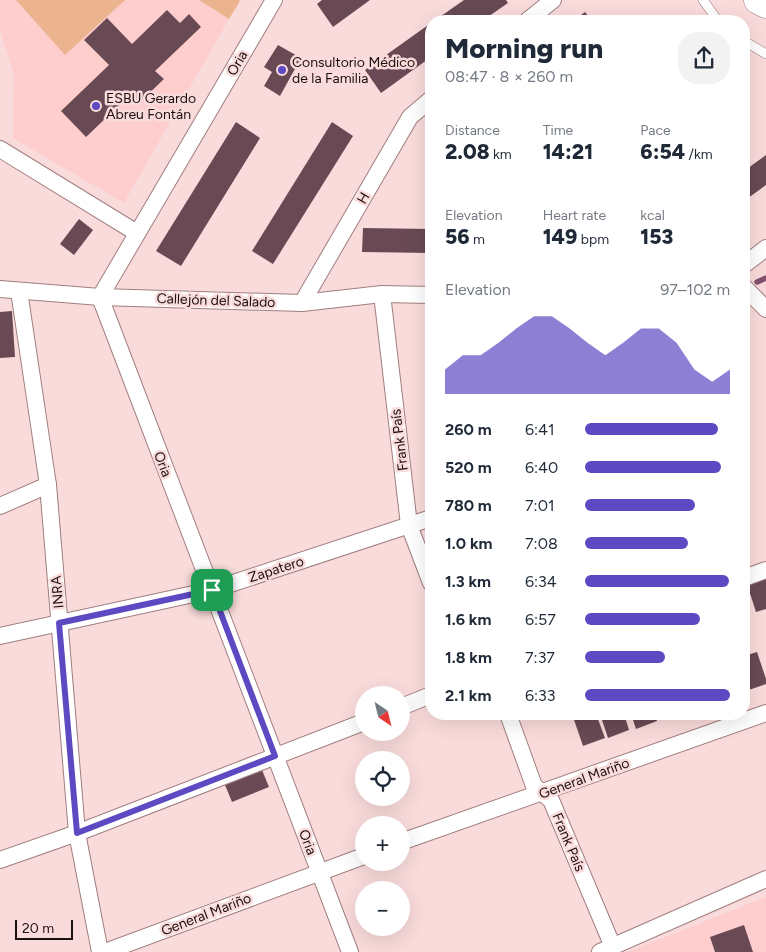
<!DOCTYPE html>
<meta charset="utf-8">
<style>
body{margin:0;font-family:Figtree,sans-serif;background:#f2f2f3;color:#1f2937;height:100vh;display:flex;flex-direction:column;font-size:19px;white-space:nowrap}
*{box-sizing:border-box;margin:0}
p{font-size:16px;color:#747a83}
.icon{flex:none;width:28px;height:28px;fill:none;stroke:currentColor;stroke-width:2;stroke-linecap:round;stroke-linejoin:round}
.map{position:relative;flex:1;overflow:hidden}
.panel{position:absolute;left:425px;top:15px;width:325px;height:705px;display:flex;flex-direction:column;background:#fff;border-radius:20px;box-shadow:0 5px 20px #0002}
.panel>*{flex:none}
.needle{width:32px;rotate:145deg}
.tools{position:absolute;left:355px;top:686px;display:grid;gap:10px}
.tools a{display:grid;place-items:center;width:55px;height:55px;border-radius:50%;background:#fff;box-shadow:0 5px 20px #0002;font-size:25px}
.scale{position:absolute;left:15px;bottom:12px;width:58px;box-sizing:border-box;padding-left:5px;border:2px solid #1b0e0e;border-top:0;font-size:14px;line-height:18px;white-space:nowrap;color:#1b0e0e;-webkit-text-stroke:4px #fadbdb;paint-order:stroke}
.pin{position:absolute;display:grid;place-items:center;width:42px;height:42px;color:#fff;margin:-21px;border-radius:10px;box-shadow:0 2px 8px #0006}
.round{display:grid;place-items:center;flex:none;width:52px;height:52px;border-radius:20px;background:#f2f2f3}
.head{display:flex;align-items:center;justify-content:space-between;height:85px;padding:0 20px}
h1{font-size:28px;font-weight:800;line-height:38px}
.figures{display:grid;grid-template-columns:repeat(3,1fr);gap:8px;height:85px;padding:5px 20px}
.figures div{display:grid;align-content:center}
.figures b{font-size:21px;font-weight:800}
.figures small{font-size:14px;font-weight:400}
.figures p{font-size:14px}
.chart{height:140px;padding:10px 20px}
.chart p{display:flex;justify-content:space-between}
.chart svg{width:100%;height:90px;margin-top:5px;fill:#5d4ac3;opacity:.7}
ul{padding:0 20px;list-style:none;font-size:16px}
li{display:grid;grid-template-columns:80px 60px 1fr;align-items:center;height:38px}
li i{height:12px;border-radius:6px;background:#5d4ac3}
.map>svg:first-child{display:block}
.built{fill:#fececf}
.green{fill:#ebb38e}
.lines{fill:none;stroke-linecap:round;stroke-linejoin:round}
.stream{stroke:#845070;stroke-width:5.5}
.building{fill:#694a54}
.service-casing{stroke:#a17e7e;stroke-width:10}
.minor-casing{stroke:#a17e7e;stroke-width:18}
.trunk-casing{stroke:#a17e7e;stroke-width:29}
.service{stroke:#fff;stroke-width:9}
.minor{stroke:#fff;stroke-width:16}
.trunk{stroke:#fff;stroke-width:28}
.route-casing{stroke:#fff;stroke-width:10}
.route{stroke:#5d4ac3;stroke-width:6}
.poi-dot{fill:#5d4ac3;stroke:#fadbdb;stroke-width:2}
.labels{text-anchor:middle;stroke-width:5;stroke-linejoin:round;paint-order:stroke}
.poi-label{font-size:14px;fill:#1b0e0e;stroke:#fadbdb;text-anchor:start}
.street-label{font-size:14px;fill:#1b0e0e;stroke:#fadbdb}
</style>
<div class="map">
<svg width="766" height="952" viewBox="0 0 766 952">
<rect width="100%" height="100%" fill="#fadbdb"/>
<!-- built -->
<g class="built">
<polygon points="0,0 199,0 229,19 124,203 13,138 14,74 0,30"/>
<polygon points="766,897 766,952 628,952"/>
</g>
<!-- green -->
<g class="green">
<polygon points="16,0 125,0 65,55"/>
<polygon points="199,0 239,0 240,1 229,19"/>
</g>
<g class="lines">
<!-- stream -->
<polyline class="stream" points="757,282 766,278"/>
</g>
<!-- building -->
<g class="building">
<polygon points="322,0 370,0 333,27 317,4"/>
<polygon points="464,0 506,0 508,3 482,21 434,21"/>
<polygon points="167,10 180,23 189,14 201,27 155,71 164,79 138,104 130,95 86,137 61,111 109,65 84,40 107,18 132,44"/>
<polygon points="585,12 592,21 573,21"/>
<polygon points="431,23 431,57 381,93 365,70"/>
<polygon points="278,45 301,58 280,96 264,86 272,72 264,67"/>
<polygon points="236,122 260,138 181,266 156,251"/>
<polygon points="332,122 353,136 273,264 252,251"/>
<polygon points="766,155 766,185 744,201 744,171"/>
<polygon points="79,219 93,230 74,255 60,244"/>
<polygon points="363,228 431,229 431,253 362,252"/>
<polygon points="12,311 15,357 0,358 0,312"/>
<polygon points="766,578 766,609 756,612 747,584"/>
<polygon points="744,596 750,614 744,616"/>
<polygon points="757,652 766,679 766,684 746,691 744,685 744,656"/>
<polygon points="572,714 596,714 605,738 583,746"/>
<polygon points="600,714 624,714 629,730 608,738"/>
<polygon points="631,714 655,714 657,721 636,729"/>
<polygon points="262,770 269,787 232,802 225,785"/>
<polygon points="744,925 753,952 715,952 710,937"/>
</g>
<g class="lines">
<!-- service casing -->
<g class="service-casing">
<g id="service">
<polyline points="703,0 718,21"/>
<polyline points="744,41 766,54"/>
</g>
</g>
<!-- minor casing -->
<g class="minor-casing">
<g id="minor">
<polyline points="274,0 100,297 350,952"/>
<polyline points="527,21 553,0"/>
<polyline points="0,149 137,233"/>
<polyline points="744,265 766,248"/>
<polyline points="744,287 766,309"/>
<polyline points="0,289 100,297 302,303 382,294 431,295"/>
<polyline points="19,291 48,485 77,833 100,952"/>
<polyline points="382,294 409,525 431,583"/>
<polyline points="302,303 410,117 431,99"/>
<polyline points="0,506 48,485"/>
<polyline points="744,578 766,570"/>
<polyline points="0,636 212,590 431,518"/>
<polyline points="401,707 431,695"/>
<polyline points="508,714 534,786 551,800 613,947"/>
<polyline points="401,842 766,713"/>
<polyline points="0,860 77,833 364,722"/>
<polyline points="105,952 364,856"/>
<polyline points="600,952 766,879"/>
</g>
</g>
<!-- trunk casing -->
<g class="trunk-casing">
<polyline id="trunk" points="758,0 766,4"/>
</g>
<!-- service -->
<use href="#service" class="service"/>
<!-- minor -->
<use href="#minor" class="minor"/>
<!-- trunk -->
<use href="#trunk" class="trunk"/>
</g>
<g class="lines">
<!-- route casing -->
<g class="route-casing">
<polygon id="route" points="212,590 275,756 77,833 59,623"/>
</g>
<!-- route -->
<use href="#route" class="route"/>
</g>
<!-- markers -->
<g class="poi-dot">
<circle cx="282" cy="70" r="5"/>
<circle cx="96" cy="106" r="5"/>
</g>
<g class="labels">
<!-- poi labels -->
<g class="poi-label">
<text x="292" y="67">Consultorio Médico<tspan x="292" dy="16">de la Familia</tspan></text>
<text x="106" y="103">ESBU Gerardo<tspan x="106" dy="16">Abreu Fontán</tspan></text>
</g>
<!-- street labels -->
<g class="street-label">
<text transform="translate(237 63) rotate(-60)" y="5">Oria</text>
<text transform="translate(363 198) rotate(-60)" y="5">H</text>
<text transform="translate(216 300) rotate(2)" y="5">Callejón del Salado</text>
<text transform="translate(399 440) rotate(-97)" y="5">Frank País</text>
<text transform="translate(163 464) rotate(69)" y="5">Oria</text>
<text transform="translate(276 569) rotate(-18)" y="5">Zapatero</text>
<text transform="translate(57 592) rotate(-95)" y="5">INRA</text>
<text transform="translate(584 778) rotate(-20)" y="5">General Mariño</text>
<text transform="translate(308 842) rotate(69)" y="5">Oria</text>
<text transform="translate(569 842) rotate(67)" y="5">Frank País</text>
<text transform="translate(206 914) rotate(-21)" y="5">General Mariño</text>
</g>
</g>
</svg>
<div class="tools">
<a><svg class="needle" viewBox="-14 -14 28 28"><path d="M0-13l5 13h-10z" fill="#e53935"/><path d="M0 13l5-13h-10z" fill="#747a83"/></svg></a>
<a><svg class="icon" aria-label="locate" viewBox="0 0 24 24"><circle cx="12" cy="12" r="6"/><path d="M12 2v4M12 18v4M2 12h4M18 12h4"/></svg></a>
<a>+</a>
<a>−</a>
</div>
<div class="scale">20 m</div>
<div class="pin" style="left:212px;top:590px;background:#1e9e55"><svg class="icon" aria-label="arrive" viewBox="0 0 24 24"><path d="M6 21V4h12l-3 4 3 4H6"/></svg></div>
<section class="panel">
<div class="head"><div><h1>Morning run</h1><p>08:47 · 8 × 260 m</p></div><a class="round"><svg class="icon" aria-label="share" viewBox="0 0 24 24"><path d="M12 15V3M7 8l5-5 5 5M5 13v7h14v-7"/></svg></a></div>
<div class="figures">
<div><p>Distance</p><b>2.08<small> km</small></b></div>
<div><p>Time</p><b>14:21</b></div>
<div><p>Pace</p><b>6:54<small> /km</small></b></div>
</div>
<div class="figures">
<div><p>Elevation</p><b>56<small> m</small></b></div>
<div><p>Heart rate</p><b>149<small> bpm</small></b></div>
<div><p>kcal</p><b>153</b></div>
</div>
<div class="chart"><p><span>Elevation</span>97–102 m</p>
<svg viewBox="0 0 160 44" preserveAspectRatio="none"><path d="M0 44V32L10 25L20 25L30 19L40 12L50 6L60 6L70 12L80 19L90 25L100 19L110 12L120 12L130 19L140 32L150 38L160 32V44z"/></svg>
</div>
<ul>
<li><b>260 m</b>6:41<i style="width:92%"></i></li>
<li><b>520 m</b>6:40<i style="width:94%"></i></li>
<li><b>780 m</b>7:01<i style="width:76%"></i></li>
<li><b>1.0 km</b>7:08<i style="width:71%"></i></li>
<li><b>1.3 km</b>6:34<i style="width:99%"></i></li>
<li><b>1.6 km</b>6:57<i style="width:79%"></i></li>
<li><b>1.8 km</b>7:37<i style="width:55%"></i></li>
<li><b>2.1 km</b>6:33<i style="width:100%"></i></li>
</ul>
</section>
</div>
